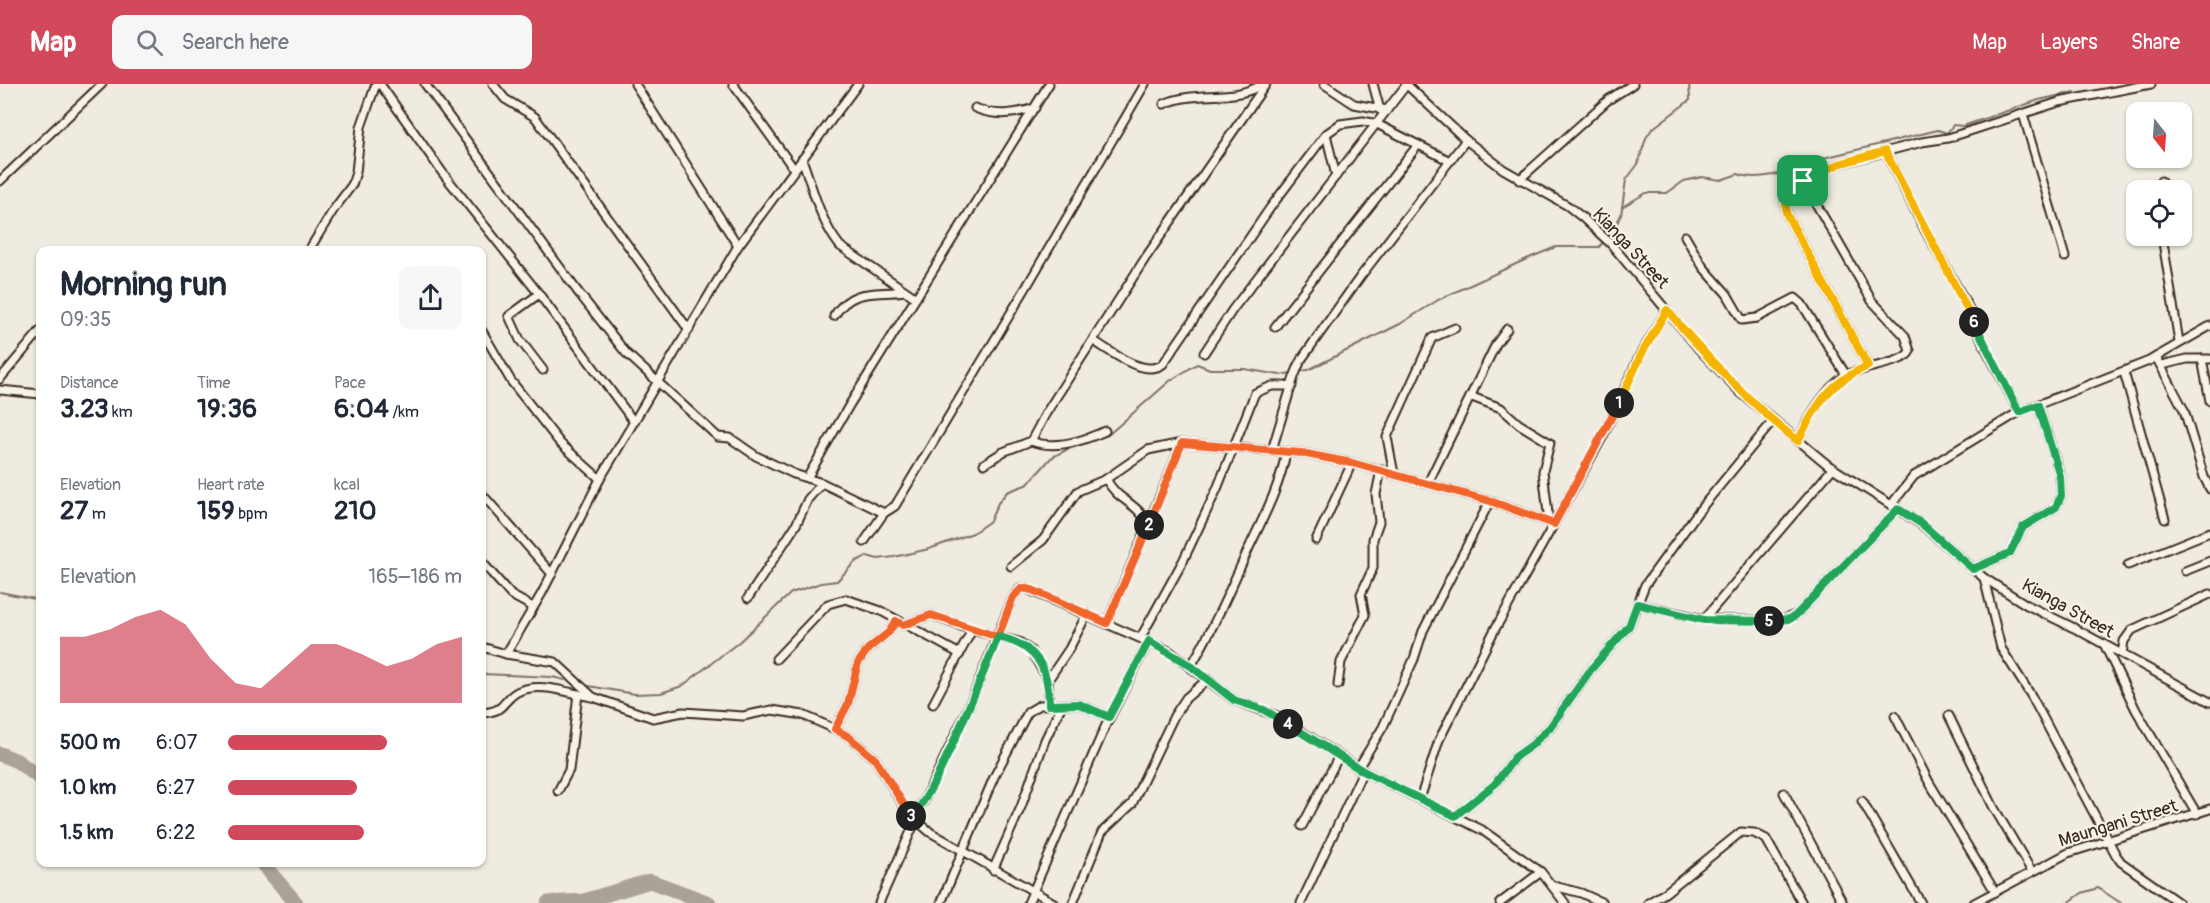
<!DOCTYPE html>
<meta charset="utf-8">
<style>
body{margin:0;font-family:Pangolin,sans-serif;background:#f6f6f7;color:#1f2937;height:100vh;display:flex;flex-direction:column;font-size:22px;white-space:nowrap}
*{box-sizing:border-box;margin:0}
p{font-size:20px;color:#747a83}
.icon{flex:none;width:33px;height:33px;fill:none;stroke:currentColor;stroke-width:2;stroke-linecap:round;stroke-linejoin:round}
.map{position:relative;flex:1;overflow:hidden}
.details{position:absolute;left:36px;top:162px;width:450px;height:621px;display:flex;flex-direction:column;background:#fff;border-radius:12px;box-shadow:0 2px 4px #0004}
.details>*{flex:none}
.needle{width:39px;rotate:163deg}
.fabs{position:absolute;left:2126px;top:18px;display:grid;gap:12px}
.fabs a{display:grid;place-items:center;width:66px;height:66px;border-radius:12px;background:#fff;box-shadow:0 2px 4px #0004;font-size:30px}
.pin{position:absolute;display:grid;place-items:center;width:51px;height:51px;color:#fff;margin:-26px;border-radius:12px;box-shadow:0 3px 9px #0006}
.km{position:absolute;width:30px;height:30px;margin:-15px;border-radius:50%;background:#222;color:#fff;font-size:16px;line-height:30px;text-align:center}
.round{display:grid;place-items:center;flex:none;width:63px;height:63px;border-radius:12px;background:#f6f6f7}
.headline{display:flex;align-items:center;justify-content:space-between;height:102px;padding:0 24px}
h1{font-size:33px;font-weight:700;line-height:45px}
.figures{display:grid;grid-template-columns:repeat(3,1fr);gap:9px;height:102px;padding:6px 24px}
.figures div{display:grid;align-content:center}
.figures b{font-size:26px;font-weight:700}
.figures small{font-size:16px;font-weight:400}
.figures p{font-size:16px}
.chart{height:168px;padding:12px 24px}
.chart p{display:flex;justify-content:space-between}
.chart svg{width:100%;height:108px;margin-top:6px;fill:#d1495b;opacity:.7}
ul{padding:0 24px;list-style:none;font-size:20px}
li{display:grid;grid-template-columns:96px 72px 1fr;align-items:center;height:45px}
li i{height:15px;border-radius:8px;background:#d1495b}
header{display:flex;align-items:center;gap:36px;box-sizing:border-box;height:84px;padding:0 30px;background:#d1495b;color:#fff}
header strong{font-size:28px}
nav{display:flex;gap:33px;margin-inline-start:auto;font-size:21px}
.search{width:420px;height:54px;background:#f6f6f7;display:flex;align-items:center;gap:15px;box-sizing:border-box;padding:0 21px;border-radius:12px;color:#747a83;font-size:22px}
.map>svg:first-child{display:block}
.lines{fill:none;stroke-linecap:round;stroke-linejoin:round}
.stream{stroke:#7e7266;stroke-width:2}
.river{stroke:#aaa296;stroke-width:15}
.street-casing{stroke:#3b2a1e;stroke-width:11}
.street{stroke:#f7f3e8;stroke-width:7}
.split-1-casing{stroke:#fff;stroke-width:12}
.split-2-casing{stroke:#fff;stroke-width:12}
.split-3-casing{stroke:#fff;stroke-width:12}
.split-4-casing{stroke:#fff;stroke-width:12}
.split-5-casing{stroke:#fff;stroke-width:12}
.split-6-casing{stroke:#fff;stroke-width:12}
.split-7-casing{stroke:#fff;stroke-width:12}
.split-1{stroke:#f5b400;stroke-width:8}
.split-2{stroke:#f0652b;stroke-width:8}
.split-3{stroke:#f0652b;stroke-width:8}
.split-4{stroke:#22a559;stroke-width:8}
.split-5{stroke:#22a559;stroke-width:8}
.split-6{stroke:#22a559;stroke-width:8}
.split-7{stroke:#f5b400;stroke-width:8}
.labels{text-anchor:middle;stroke-width:4.5;stroke-linejoin:round;paint-order:stroke}
.street-label{font-size:18px;fill:#3b2a1e;stroke:#f7f3e8}
</style>
<header>
<strong>Map</strong>
<div class="search"><svg class="icon" aria-label="search" viewBox="0 0 24 24"><circle cx="10" cy="10" r="6"/><path d="M15 15l6 6"/></svg>Search here</div>
<nav><a>Map</a><a>Layers</a><a>Share</a></nav>
</header>
<div class="map">
<svg width="2210" height="819" viewBox="0 0 2210 819">
<rect width="100%" height="100%" fill="#efebe0"/>
<filter id="ink" filterUnits="userSpaceOnUse"><feTurbulence type="fractalNoise" baseFrequency=".0167" numOctaves="2"/><feDisplacementMap in="SourceGraphic" scale="12" xChannelSelector="R" yChannelSelector="G"/><feConvolveMatrix kernelMatrix="1 2 1 2 8 2 1 2 1" color-interpolation-filters="sRGB"/></filter>
<g filter="url(#ink)">
<g class="lines">
<!-- stream -->
<g class="stream">
<path d="M1622 123 1646 109H1667L1684 97 1702 93 1721 96 1738 90C1754 97 1790 90 1803 79L1938 46 1947 49 1953 41 1963 42 2039 16 2075 8"/>
<polyline points="0,508 40,516"/>
<polyline points="482,590 552,593 574,598"/>
<polyline points="583,601 635,610 661,609 682,602 739,558 791,509 821,499 837,497 855,478 867,472 878,475 894,473 929,465 973,449 990,437 998,419 1007,408 1028,400 1051,374 1066,366 1108,351 1171,296 1197,280 1210,285 1244,285 1280,291 1308,286 1400,240 1438,216 1529,174 1556,163 1599,163 1613,147 1621,131 1626,96 1638,80 1646,54 1652,45 1690,16 1689,0"/>
<polyline points="2068,819 2082,809 2098,804 2121,819"/>
</g>
<!-- river -->
<g class="river">
<polyline points="0,670 17,677 40,694"/>
<polyline points="261,778 296,819"/>
<polyline points="548,819 584,817 650,797 709,819"/>
</g>
<!-- street casing -->
<g class="street-casing">
<g id="street">
<polyline points="380,0 442,88 539,210 634,338"/>
<polyline points="425,0 578,208 626,269 718,353 730,354 756,372 794,390 822,399 884,429 895,422 1027,202 1145,0"/>
<polyline points="493,0 505,15 535,33 689,246"/>
<polyline points="635,0 738,162"/>
<polyline points="733,0 794,85"/>
<polyline points="1324,0 1354,20 1387,26"/>
<polyline points="1373,0 1380,26"/>
<polyline points="1406,0 1466,56 1503,85 1568,122 1583,134 1611,160 1699,265 1740,308 1828,381 1921,440 1984,494 2027,521 2074,544 2210,618"/>
<path d="M1164 20C1196 5 1233 19 1263 0"/>
<path d="M975 24C996 33 1014 30 1035 24"/>
<polyline points="2023,30 2065,173"/>
<polyline points="1326,50 1336,92"/>
<polyline points="1885,67 1925,146 1967,221 1984,261 2019,328"/>
<path d="M802 75C813 105 820 137 840 162L916 214"/>
<polyline points="1519,96 1608,16 1633,0"/>
<polyline points="0,97 102,0"/>
<polyline points="2161,97 2163,106"/>
<polyline points="1685,152 1703,183 1727,210 1742,236 1757,234 1795,214 1802,220 1846,291"/>
<polyline points="2162,152 2179,258"/>
<polyline points="309,166 334,125 352,101 356,88 361,43 376,0"/>
<polyline points="539,210 509,232 520,256 543,286"/>
<path d="M834 232C852 203 875 211 905 207"/>
<polyline points="1275,243 1418,61"/>
<polyline points="482,247 511,297 560,359 600,395"/>
<path d="M1094 257C1110 267 1144 294 1163 280L1270 124 1326 50 1340 40 1363 37 1377 40 1450 77"/>
<polyline points="1204,269 1233,225 1407,0"/>
<polyline points="2156,273 2184,326 2204,393 2210,405"/>
<polyline points="2202,275 2210,317"/>
<polyline points="2162,281 2187,275 2210,275"/>
<polyline points="1868,282 1786,129 1786,115 1808,93 1839,80 1922,58 1948,54 2059,18 2151,0"/>
<polyline points="2124,288 2165,435"/>
<polyline points="0,295 40,247"/>
<polyline points="0,306 40,310"/>
<polyline points="1472,313 1501,324 1519,340 1550,359 1543,387 1549,438"/>
<polyline points="1031,357 1046,329 1146,173 1266,0"/>
<path d="M1798 357C1810 332 1822 308 1845 292 1860 282 1904 281 1910 267L1905 252 1872 217 1803 97"/>
<polyline points="1272,366 1294,293 1301,276 1360,193 1466,56"/>
<path d="M984 380 1003 368 1031 357C1054 366 1083 357 1105 347"/>
<polyline points="1394,390 1387,353 1432,254 1455,244"/>
<polyline points="807,394 850,320 1049,0"/>
<path d="M1106 395C1119 419 1136 416 1149 442"/>
<polyline points="1428,399 1496,260 1507,245"/>
<polyline points="482,410 552,490"/>
<polyline points="1891,421 1914,392 2019,328 2149,277 2210,242"/>
<polyline points="1316,456 1352,379"/>
<polyline points="864,458 884,429"/>
<polyline points="482,478 511,511 533,523"/>
<polyline points="2128,481 2210,448"/>
<polyline points="1011,482 1043,456 1078,407 1106,395 1148,366 1182,359 1301,369 1352,379 1490,417 1554,440"/>
<polyline points="1973,485 2010,469 2023,443 2056,423 2061,412 2060,391 2038,321"/>
<polyline points="2185,487 2210,477"/>
<polyline points="1984,494 2001,564 2032,613 2116,771 2121,778 2179,819"/>
<polyline points="748,514 796,441 808,415 822,399"/>
<polyline points="1637,520 1704,535 1778,537 1796,531 1898,425"/>
<polyline points="1704,535 1833,384"/>
<polyline points="1107,539 1182,359"/>
<polyline points="903,541 931,531 972,546 1019,558 1031,567 1048,596"/>
<polyline points="1141,553 1183,477 1217,405 1255,309 1272,302 1292,302"/>
<polyline points="2104,560 2136,626 2197,730"/>
<polyline points="482,563 506,570 555,578 593,613 653,634 683,628 743,632 772,626 803,631 835,645 849,653 875,675 909,730 930,748 1054,819"/>
<polyline points="506,570 542,509 600,395 738,162 858,0"/>
<polyline points="2122,570 2124,557 2132,546 2210,510"/>
<polyline points="776,575 828,520 846,515 881,527 960,570"/>
<path d="M1191 582C1213 545 1230 506 1248 466 1263 434 1280 403 1286 368"/>
<polyline points="1338,601 1341,578 1365,531 1361,510 1373,484 1373,455 1379,438 1376,410 1381,386"/>
<polyline points="933,620 972,546"/>
<polyline points="1049,621 1048,596 1069,565 1087,530"/>
<path d="M482 629C507 627 501 617 517 608 540 597 568 609 592 613"/>
<polyline points="1895,632 1929,698 1994,806"/>
<polyline points="1949,632 1994,724 2031,786"/>
<polyline points="835,645 848,620 858,579 868,565 889,548 896,537"/>
<polyline points="1358,684 1383,643 1414,575 1423,547 1490,417"/>
<polyline points="558,707 569,686 578,610"/>
<polyline points="1784,709 1843,819"/>
<polyline points="1420,715 1439,656 1494,547 1603,352 1640,271 1667,226"/>
<polyline points="1862,717 1921,819"/>
<polyline points="912,732 924,717 969,622 1013,513 1021,504 1027,505 1169,567 1234,616 1277,632 1363,687 1482,746 1541,788 1565,819"/>
<polyline points="1455,732 1495,700 1515,673 1532,661 1550,643 1592,584 1629,542 1645,501 1698,428 1773,337"/>
<polyline points="1302,742 1339,672"/>
<polyline points="993,786 1021,723 1045,656 1062,621"/>
<polyline points="1554,802 1581,809 1603,819"/>
<polyline points="879,819 916,736"/>
<polyline points="941,819 994,693 1028,628 1040,621 1079,620 1109,633"/>
<polyline points="1028,819 1106,641 1149,557"/>
<polyline points="1073,819 1102,748 1132,720 1174,632 1186,614 1208,595"/>
<polyline points="1301,819 1363,687"/>
<polyline points="1500,819 1541,788"/>
<polyline points="1648,819 1665,809 1741,748 1754,749 1766,755 1802,819"/>
<polyline points="1974,819 2068,769 2210,725"/>
</g>
</g>
<!-- street -->
<use href="#street" class="street"/>
</g>
</g>
<g class="lines" filter="url(#ink)">
<!-- split-1 casing -->
<g class="split-1-casing">
<path id="split-1" d="M1619 319 1641 271 1667 226C1707 274 1748 318 1798 357 1816 321 1829 298 1868 282L1786 129V115L1803 97"/>
</g>
<!-- split-2 casing -->
<g class="split-2-casing">
<polyline id="split-2" points="1149,441 1182,359 1301,369 1352,379 1490,417 1554,440 1619,319"/>
</g>
<!-- split-3 casing -->
<g class="split-3-casing">
<polyline id="split-3" points="911,732 875,675 849,653 835,645 848,620 858,579 868,565 889,548 896,537 903,541 931,531 998,553 1013,513 1022,504 1032,506 1107,539 1149,441"/>
</g>
<!-- split-4 casing -->
<g class="split-4-casing">
<path id="split-4" d="M911 732C931 721 986 582 998 553 1036 561 1049 583 1049 621L1079 620 1109 633 1149 557 1191 582 1234 616 1264 626 1288 640"/>
</g>
<!-- split-5 casing -->
<g class="split-5-casing">
<polyline id="split-5" points="1288,640 1363,687 1455,732 1495,700 1515,673 1532,661 1550,643 1592,584 1629,542 1637,520 1704,536 1769,537"/>
</g>
<!-- split-6 casing -->
<g class="split-6-casing">
<polyline id="split-6" points="1769,537 1790,535 1796,531 1898,425 1922,440 1973,485 2010,469 2023,443 2056,423 2061,412 2060,392 2038,321 2019,328 1974,238"/>
</g>
<!-- split-7 casing -->
<g class="split-7-casing">
<polyline id="split-7" points="1803,97 1839,80 1885,67 1974,238"/>
</g>
<!-- split-1 -->
<use href="#split-1" class="split-1"/>
<!-- split-2 -->
<use href="#split-2" class="split-2"/>
<!-- split-3 -->
<use href="#split-3" class="split-3"/>
<!-- split-4 -->
<use href="#split-4" class="split-4"/>
<!-- split-5 -->
<use href="#split-5" class="split-5"/>
<!-- split-6 -->
<use href="#split-6" class="split-6"/>
<!-- split-7 -->
<use href="#split-7" class="split-7"/>
</g>
<g class="labels">
<!-- street labels -->
<g class="street-label">
<text transform="translate(1631 164) rotate(47)" y="6">Kianga Street</text>
<text transform="translate(2068 524) rotate(29)" y="6">Kianga Street</text>
<text transform="translate(2118 739) rotate(-17)" y="6">Maungani Street</text>
</g>
</g>
</svg>
<div class="fabs">
<a><svg class="needle" viewBox="-14 -14 28 28"><path d="M0-13l5 13h-10z" fill="#e53935"/><path d="M0 13l5-13h-10z" fill="#747a83"/></svg></a>
<a><svg class="icon" aria-label="locate" viewBox="0 0 24 24"><circle cx="12" cy="12" r="6"/><path d="M12 2v4M12 18v4M2 12h4M18 12h4"/></svg></a>
</div>
<div class="pin" style="left:1803px;top:97px;background:#1e9e55"><svg class="icon" aria-label="arrive" viewBox="0 0 24 24"><path d="M6 21V4h12l-3 4 3 4H6"/></svg></div>
<b class="km" style="left:1619px;top:319px">1</b>
<b class="km" style="left:1149px;top:441px">2</b>
<b class="km" style="left:911px;top:732px">3</b>
<b class="km" style="left:1288px;top:640px">4</b>
<b class="km" style="left:1769px;top:537px">5</b>
<b class="km" style="left:1974px;top:238px">6</b>
<section class="details">
<div class="headline"><div><h1>Morning run</h1><p>09:35</p></div><a class="round"><svg class="icon" aria-label="share" viewBox="0 0 24 24"><path d="M12 15V3M7 8l5-5 5 5M5 13v7h14v-7"/></svg></a></div>
<div class="figures">
<div><p>Distance</p><b>3.23<small> km</small></b></div>
<div><p>Time</p><b>19:36</b></div>
<div><p>Pace</p><b>6:04<small> /km</small></b></div>
</div>
<div class="figures">
<div><p>Elevation</p><b>27<small> m</small></b></div>
<div><p>Heart rate</p><b>159<small> bpm</small></b></div>
<div><p>kcal</p><b>210</b></div>
</div>
<div class="chart"><p><span>Elevation</span>165–186 m</p>
<svg viewBox="0 0 160 44" preserveAspectRatio="none"><path d="M0 44V17L10 17L20 14L30 9L40 6L50 12L60 26L70 36L80 38L90 29L100 20L110 20L120 24L130 29L140 26L150 20L160 17V44z"/></svg>
</div>
<ul>
<li><b>500 m</b>6:07<i style="width:68%"></i></li>
<li><b>1.0 km</b>6:27<i style="width:55%"></i></li>
<li><b>1.5 km</b>6:22<i style="width:58%"></i></li>
</ul>
</section>
</div>
